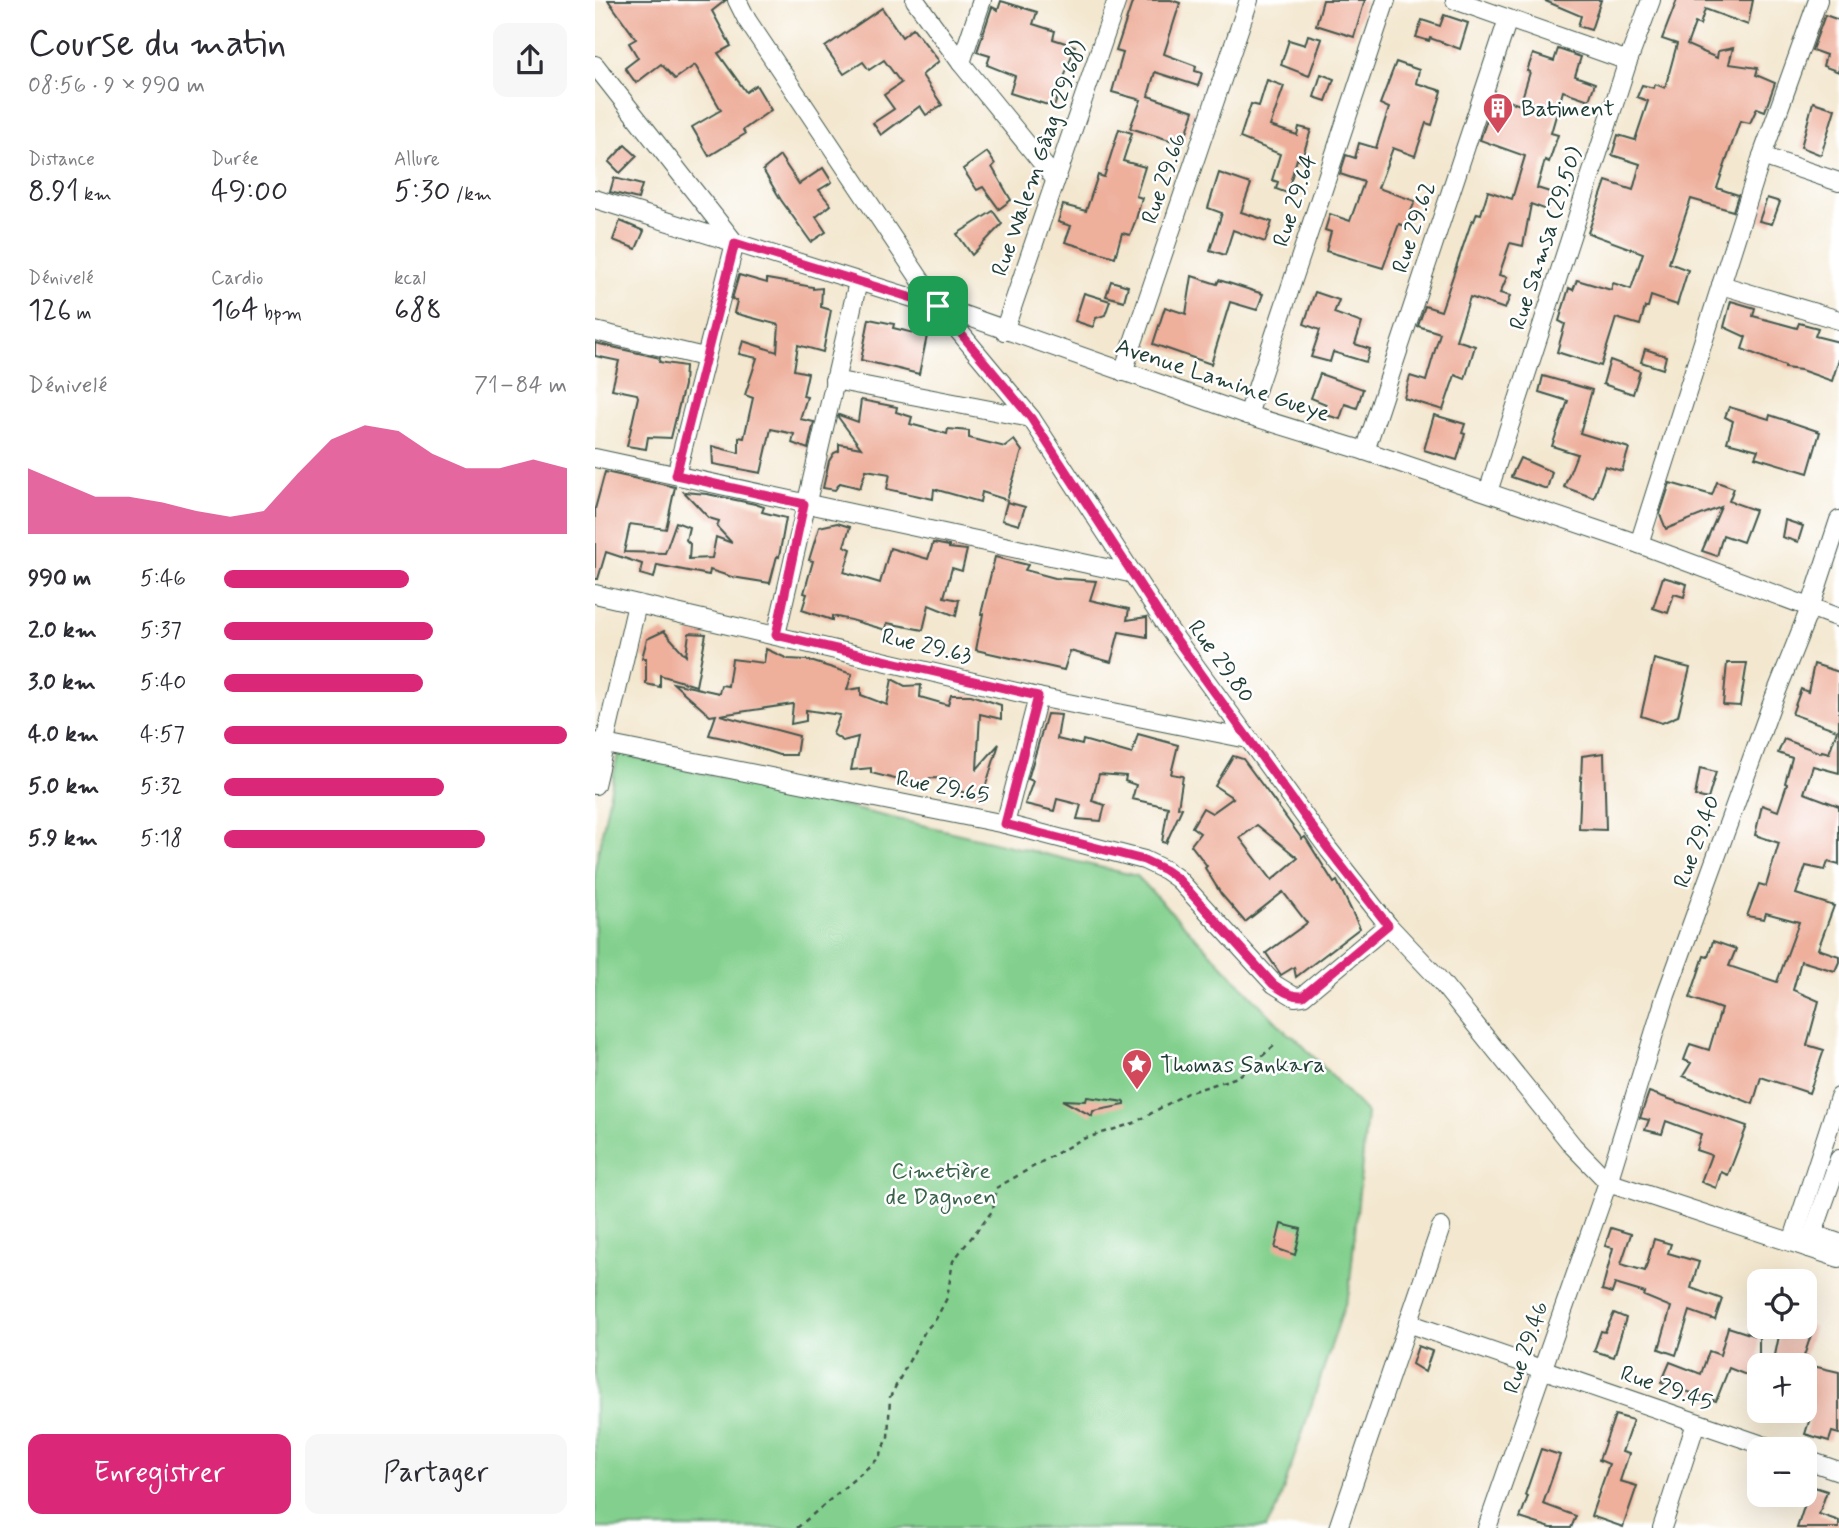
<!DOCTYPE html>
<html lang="fr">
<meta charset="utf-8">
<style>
body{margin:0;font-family:Mynerve,sans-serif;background:#f7f7f7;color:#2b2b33;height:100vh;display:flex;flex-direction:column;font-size:26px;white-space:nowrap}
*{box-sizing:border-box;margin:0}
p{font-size:23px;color:#7c7c81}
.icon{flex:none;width:38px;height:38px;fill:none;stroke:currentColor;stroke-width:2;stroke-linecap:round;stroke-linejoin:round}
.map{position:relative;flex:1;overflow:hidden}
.side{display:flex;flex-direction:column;background:#fff;width:595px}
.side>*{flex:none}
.tools{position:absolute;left:1152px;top:1269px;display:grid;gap:14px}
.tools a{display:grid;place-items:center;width:70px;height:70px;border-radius:14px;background:#fff;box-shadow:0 7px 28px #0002;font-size:35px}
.pin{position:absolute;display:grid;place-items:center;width:60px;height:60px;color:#fff;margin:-30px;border-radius:14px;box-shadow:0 4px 10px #0006}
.round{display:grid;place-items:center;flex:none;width:74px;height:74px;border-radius:14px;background:#f7f7f7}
.overview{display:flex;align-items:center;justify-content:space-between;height:119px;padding:0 28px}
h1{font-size:38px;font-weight:600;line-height:52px}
.figures{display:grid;grid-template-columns:repeat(3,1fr);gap:10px;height:119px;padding:7px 28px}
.figures div{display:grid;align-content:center}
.figures b{font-size:30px;font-weight:600}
.figures small{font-size:19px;font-weight:400}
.figures p{font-size:19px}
.chart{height:196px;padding:14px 28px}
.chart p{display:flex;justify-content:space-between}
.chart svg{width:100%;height:126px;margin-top:7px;fill:#db2777;opacity:.7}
.cta{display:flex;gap:14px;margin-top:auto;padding:14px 28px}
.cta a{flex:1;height:80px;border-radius:14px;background:#db2777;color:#fff;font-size:28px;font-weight:600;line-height:80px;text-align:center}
.cta a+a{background:#f7f7f7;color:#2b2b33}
ul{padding:0 28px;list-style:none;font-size:23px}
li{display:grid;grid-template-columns:112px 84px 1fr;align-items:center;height:52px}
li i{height:18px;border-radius:9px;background:#db2777}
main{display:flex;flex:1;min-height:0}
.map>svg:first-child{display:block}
.green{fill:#83d08e;stroke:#518661;stroke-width:2}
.building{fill:#eeaf9b;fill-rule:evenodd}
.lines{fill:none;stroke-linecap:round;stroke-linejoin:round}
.street-casing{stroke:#3f564b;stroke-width:20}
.path{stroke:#3f564b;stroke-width:2.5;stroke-dasharray:5 5;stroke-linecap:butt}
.street{stroke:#fff;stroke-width:18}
.route-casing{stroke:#fff;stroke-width:14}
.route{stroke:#db2777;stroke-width:9}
.labels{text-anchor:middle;stroke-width:5;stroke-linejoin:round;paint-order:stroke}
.poi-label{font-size:23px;fill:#1f3d34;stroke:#fff;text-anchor:start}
.street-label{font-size:23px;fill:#1f3d34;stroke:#fff}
.park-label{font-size:23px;fill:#38624a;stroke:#fff}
</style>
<main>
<section class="side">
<div class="overview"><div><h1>Course du matin</h1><p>08:56 · 9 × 990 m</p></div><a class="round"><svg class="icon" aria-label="share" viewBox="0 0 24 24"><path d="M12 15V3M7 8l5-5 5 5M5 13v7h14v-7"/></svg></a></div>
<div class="figures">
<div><p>Distance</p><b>8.91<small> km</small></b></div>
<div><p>Durée</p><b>49:00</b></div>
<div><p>Allure</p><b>5:30<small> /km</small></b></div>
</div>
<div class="figures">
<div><p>Dénivelé</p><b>126<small> m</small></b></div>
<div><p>Cardio</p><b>164<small> bpm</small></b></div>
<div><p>kcal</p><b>688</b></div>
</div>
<div class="chart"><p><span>Dénivelé</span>71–84 m</p>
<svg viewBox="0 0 160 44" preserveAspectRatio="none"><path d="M0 44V21L10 26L20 31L30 31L40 33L50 36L60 38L70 36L80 23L90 11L100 6L110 8L120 16L130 21L140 21L150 18L160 21V44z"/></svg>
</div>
<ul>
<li><b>990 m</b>5:46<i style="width:54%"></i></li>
<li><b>2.0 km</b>5:37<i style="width:61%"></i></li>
<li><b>3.0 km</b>5:40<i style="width:58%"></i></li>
<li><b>4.0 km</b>4:57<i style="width:100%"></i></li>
<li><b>5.0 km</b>5:32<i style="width:64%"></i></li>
<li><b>5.9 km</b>5:18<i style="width:76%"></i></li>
</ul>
<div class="cta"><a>Enregistrer</a><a>Partager</a></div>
</section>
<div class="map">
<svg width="1244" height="1528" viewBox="0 0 1244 1528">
<rect width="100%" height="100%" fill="#fff"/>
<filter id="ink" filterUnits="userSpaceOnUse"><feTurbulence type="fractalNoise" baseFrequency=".0143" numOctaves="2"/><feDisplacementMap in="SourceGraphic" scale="14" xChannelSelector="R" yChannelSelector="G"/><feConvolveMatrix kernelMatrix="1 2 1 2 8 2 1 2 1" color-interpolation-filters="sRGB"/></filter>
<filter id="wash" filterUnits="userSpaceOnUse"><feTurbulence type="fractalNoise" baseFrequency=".00686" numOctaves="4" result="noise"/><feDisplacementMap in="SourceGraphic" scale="28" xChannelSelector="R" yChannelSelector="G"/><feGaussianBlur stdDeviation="1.57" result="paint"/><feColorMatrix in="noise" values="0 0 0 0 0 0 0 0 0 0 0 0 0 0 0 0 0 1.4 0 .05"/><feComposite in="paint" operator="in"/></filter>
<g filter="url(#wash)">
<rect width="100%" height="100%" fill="#f3e7cf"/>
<!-- green -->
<polygon class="green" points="23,753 542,876 693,1034 699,1036 772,1113 754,1292 683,1506 671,1528 0,1528 0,868"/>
<g id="blocks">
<!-- building -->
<g class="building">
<polygon points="13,0 131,0 117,11 136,46 123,53 151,92 161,85 176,110 148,130 150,134 114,156 97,127 126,110 100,65 80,79 66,64 41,83 30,68 43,58 34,43 41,39"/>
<polygon points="538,0 576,0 585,3 569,54 601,66 600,71 607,73 603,86 560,72 553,96 599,111 588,144 535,128 546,100 517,92 528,53 521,51"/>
<polygon points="728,0 770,0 759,37 721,25"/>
<polygon points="948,0 1006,0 996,30 983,26 986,16"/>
<polygon points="1082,0 1158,0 1153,25 1110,9 1105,25 1100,23 1092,45 1122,58 1123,51 1138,48 1134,64 1163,68 1161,75 1180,83 1170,111 1162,108 1155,123 1145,121 1122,188 1143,195 1138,211 1096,199 1074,263 1093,270 1082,305 1056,296 1053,307 1050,307 1045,325 1021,318 1006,366 962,352 970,324 964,321 974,288 978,290 982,280 1016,290 1018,283 1036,289 1048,253 993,233 1011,181 1038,190 1045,164 1017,155 1023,135 1040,140 1053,101 1042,97 1047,85 1059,88 1060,84 1070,88 1082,44 1067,39"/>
<polygon points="406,1 442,12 438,24 460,31 458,39 480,46 459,107 415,93 420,76 392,65 395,56 382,52 397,7 403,10"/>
<polygon points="287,8 307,37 318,28 344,61 327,75 347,105 331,115 325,106 286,135 278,123 299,109 289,95 306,83 289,60 274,70 268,62 249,74 230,47"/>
<polygon points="849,15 873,23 865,49 835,38 834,41 821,37 827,20 845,26"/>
<polygon points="1230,15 1244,20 1244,72 1228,66 1231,55 1217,50"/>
<polygon points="713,35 727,39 714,76 686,65 694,40 710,45"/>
<polygon points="963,49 986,57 980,76 1000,83 994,100 968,91 956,133 963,135 954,162 950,160 942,188 958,193 952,210 936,204 928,246 915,243 904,275 912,277 905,293 915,296 910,309 875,297 861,340 880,346 870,379 860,375 848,410 809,398 815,376 831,381 845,333 823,326 830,306 846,311 877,220 879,221 882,213 886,214 893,191 917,199 930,156 885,140 900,96 925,105 935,72 932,71 938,54 959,61"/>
<polygon points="801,62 824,70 821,83 847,91 837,125 831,123 820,156 798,148 783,188 820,201 810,226 804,224 788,268 731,251 736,232 730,230 735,214 755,221 769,182 745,174 751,155 760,158 764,143 781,148 794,108 785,104"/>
<polygon points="726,74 739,79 731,101 719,97"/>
<polygon points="672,80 689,86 675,126 702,135 704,127 716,130 706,161 702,159 692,193 681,189 683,182 677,180 685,154 645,138 656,104 664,106"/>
<polygon points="1218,102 1240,109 1226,155 1206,147"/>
<polygon points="524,129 537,133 528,161 550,167 541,196 547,198 541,219 535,235 527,233 520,257 470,242 476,226 463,222 468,205 491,211 503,175 509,177"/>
<polygon points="30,145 42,156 25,173 14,162"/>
<polygon points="392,152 400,164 397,167 416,200 404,209 388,187 382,190 368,169"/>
<polygon points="185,156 204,184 228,168 237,182 224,190 236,205 221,217 231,232 216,242 186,200 168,170"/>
<polygon points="624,173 656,184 646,212 677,222 670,242 638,230 630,255 615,250 627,213 613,208"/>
<polygon points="19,178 47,185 43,199 15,192"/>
<polygon points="1172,198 1185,202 1177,224 1164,221"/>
<polygon points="398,211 407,224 377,255 362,234"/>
<polygon points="25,221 49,231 41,249 18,240"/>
<polygon points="144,275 172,283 172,279 218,287 218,289 227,288 226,307 236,310 228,352 203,345 199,370 213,373 208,396 212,397 205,419 219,422 213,449 197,443 199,434 176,429 166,473 118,464 117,446 144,453 144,437 149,438 158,398 150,395 162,358 144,354 148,341 182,352 184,325 139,313 142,301 137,299"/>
<polygon points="597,276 622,284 624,280 668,294 662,310 635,302 616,364 558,344 570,307 591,314"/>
<polygon points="516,281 533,286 529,301 511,296"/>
<polygon points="720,292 744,300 739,313 767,323 760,344 775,349 771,362 738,352 735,362 716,357 725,330 709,324"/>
<polygon points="489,293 515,301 510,315 501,318 498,327 480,321"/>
<polygon points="1136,301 1160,308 1158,316 1202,328 1204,323 1223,328 1220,336 1244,342 1244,359 1237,381 1206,370 1190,368 1190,366 1147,349 1151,337 1129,327"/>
<polygon points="274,319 299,324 298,328 332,336 324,374 266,360"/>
<polygon points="0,343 65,358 64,362 90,366 89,385 76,438 53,437 51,449 32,446 43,397 42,394 17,389 24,361 0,356"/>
<polygon points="1050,349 1071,356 1068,369 1046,362"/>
<polygon points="1015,360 1045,371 1038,394 1008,384"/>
<polygon points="725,374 768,389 762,408 750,404 745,419 728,414 731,404 716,398"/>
<polygon points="948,376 997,390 985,433 1034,448 1027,471 1010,466 999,498 969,487 982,454 957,446 973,401 944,392"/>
<polygon points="266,400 302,407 301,412 317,417 315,424 352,434 353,429 374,431 374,438 410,447 419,440 427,451 412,500 387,492 385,502 339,489 338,499 292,489 295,474 271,470 265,488 245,483 240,490 228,488 234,461 239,453 244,451 244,444 266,448 243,417 244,415 263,422"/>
<polygon points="1134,407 1174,419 1175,415 1225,432 1213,473 1160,457 1163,450 1132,442 1138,421 1130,417"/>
<polygon points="839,415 870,424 867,433 870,434 862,460 829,450"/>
<polygon points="925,458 957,472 952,489 916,477"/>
<polygon points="10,472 80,487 71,529 35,524 29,552 70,553 81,522 94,527 91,540 95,544 94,559 117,558 121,537 137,543 122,527 124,521 114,518 89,492 112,494 160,504 169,507 167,512 191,518 184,557 182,556 175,583 137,577 115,570 114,575 62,565 59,578 45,574 47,564 11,552 3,579 0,579 0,509"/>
<polygon points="1122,482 1139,488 1134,501 1160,510 1148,542 1128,535 1122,556 1107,551 1126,507 1071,529 1065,514 1075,483 1117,495"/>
<polygon points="412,502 430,507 424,525 407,520"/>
<polygon points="1190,520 1208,526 1203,542 1187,537"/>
<polygon points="242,523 255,527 249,546 256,549 249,572 285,583 295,548 333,559 338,543 354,546 354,548 372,550 367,571 357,568 349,597 364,600 361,616 334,605 328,630 292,623 291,630 256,620 237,616 237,620 207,610 212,594 209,593 218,561 214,560 224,527"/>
<polygon points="400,557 433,565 430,570 460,578 501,581 495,600 534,609 532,620 552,617 552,637 524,632 516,662 475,651 469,670 381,650 388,614 386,614"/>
<polygon points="1068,577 1092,584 1089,597 1079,594 1073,613 1058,608"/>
<polygon points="69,631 91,656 94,633 111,634 101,686 65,675 65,687 51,684 51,658 47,658 52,639"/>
<polygon points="171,649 193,659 212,660 257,674 252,690 266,688 266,695 292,705 297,679 310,686 326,685 325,697 353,705 356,695 376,695 406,705 406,719 385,714 382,769 404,744 387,797 360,790 363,779 335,778 332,787 276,773 276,768 256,770 263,737 248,741 238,734 245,715 211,710 211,721 196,724 198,704 125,715 204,736 201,755 184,755 141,741 114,735 121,715 115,716 78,683 124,693 126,685 133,686 137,659 169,663"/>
<polygon points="1059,659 1095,668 1083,716 1067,723 1046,716"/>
<polygon points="1132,663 1152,663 1145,706 1128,705"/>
<polygon points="1219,664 1244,672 1244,773 1218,766 1209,793 1244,806 1244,865 1233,862 1230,870 1211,866 1201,894 1239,906 1223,949 1244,956 1244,962 1240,971 1206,961 1198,990 1224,1001 1212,1045 1229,1050 1214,1093 1166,1077 1158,1104 1088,1076 1096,1063 1089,1060 1095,1044 1114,1050 1126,1009 1095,998 1109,956 1113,957 1118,941 1141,949 1134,966 1182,982 1204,922 1171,913 1169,919 1152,916 1164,884 1171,886 1184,843 1160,835 1167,805 1183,811 1192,784 1190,783 1197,758 1183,753 1189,739 1226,753 1227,751 1234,753 1242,730 1197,714 1206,689 1213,692"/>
<polygon points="452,714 466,715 462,739 487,745 488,740 537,754 543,734 583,745 576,774 588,776 583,807 587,808 571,843 567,842 573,807 537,799 541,785 530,781 531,776 504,774 497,801 510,805 506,821 482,819 486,805 462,799 459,811 430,804 438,781 433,779"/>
<polygon points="1009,753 1011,830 984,829 987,756"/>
<path d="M638 756 648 759 707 839 710 837 739 883 742 881 765 928 701 977 699 967 686 975 671 953 712 923 688 892 650 922 626 894 610 868 612 866 596 845 605 833 597 827 608 808 617 813 638 798 620 786ZM662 825 703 858 677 880 645 838Z"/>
<polygon points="1105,768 1121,772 1113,799 1100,796"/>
<polygon points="1054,1092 1152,1126 1133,1175 1126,1172 1121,1188 1106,1182 1116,1155 1101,1150 1106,1134 1071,1121 1067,1134 1050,1130 1054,1120 1045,1118"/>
<polygon points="492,1097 530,1102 530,1105 498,1111 497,1116 467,1100 491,1101"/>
<polygon points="686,1224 706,1229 700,1255 680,1248"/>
<polygon points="1016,1228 1036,1234 1026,1264 1050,1271 1059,1239 1076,1244 1073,1253 1104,1262 1096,1288 1127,1299 1120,1320 1095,1311 1081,1355 1064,1349 1076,1307 1049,1296 1050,1293 1020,1284 1017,1293 1007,1290 1018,1248 1010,1246"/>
<polygon points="1019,1313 1031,1318 1019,1357 999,1351 1006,1331 1010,1332"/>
<polygon points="1186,1326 1219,1326 1206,1365 1178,1365"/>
<polygon points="1133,1327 1164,1337 1164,1380 1134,1368 1121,1401 1066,1383 1075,1362 1106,1374 1114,1351 1125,1355"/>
<polygon points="823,1346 837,1351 830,1372 817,1364"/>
<polygon points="1209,1364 1244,1372 1244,1434 1237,1432 1234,1441 1210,1434 1217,1412 1209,1410"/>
<polygon points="1020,1415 1038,1420 1027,1452 1034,1454 1025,1481 1042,1486 1028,1527 996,1516 1014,1464 1004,1460"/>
<polygon points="946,1449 965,1455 948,1504 981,1516 976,1528 956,1528 925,1518 933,1496 930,1495"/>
<polygon points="1216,1486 1232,1491 1224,1514 1244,1521 1244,1528 1202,1528"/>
</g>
</g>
</g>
<g filter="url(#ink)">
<use href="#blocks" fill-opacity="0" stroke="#3f564b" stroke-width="2"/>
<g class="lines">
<!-- street casing -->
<g class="street-casing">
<g id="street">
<polyline points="142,0 152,20 343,306 436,418 573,628 734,850 793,925 842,977 978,1146 1013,1182 1244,1258"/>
<polyline points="320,0 366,63 461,180"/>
<polyline points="860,0 1033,61"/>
<polyline points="366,63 387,0"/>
<polyline points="0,65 140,243 81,475"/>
<polyline points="1167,156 1244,182"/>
<polyline points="0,199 343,306 653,415 770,451 1044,544 1244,618"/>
<polyline points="1126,285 1244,320"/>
<polyline points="0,331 109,357"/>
<polyline points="409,331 522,0"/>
<polyline points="528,372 654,0"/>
<polyline points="239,380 436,418"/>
<polyline points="653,415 791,0"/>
<polyline points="770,451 913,19"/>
<polyline points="0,458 539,574"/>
<polyline points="893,492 1033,61 1056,0"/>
<polyline points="1044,544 1167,156 1223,0"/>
<polyline points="0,594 443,697 653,739"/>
<polyline points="181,635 263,282"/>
<polyline points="0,742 410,824 549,860 570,870 583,879 679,984 700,997 708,996 793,925"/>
<polyline points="0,785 42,604"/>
<polyline points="410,824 443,697"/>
<polyline points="1218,1234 1244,1243"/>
<polyline points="1197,1242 1244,1097"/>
<polyline points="1213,1248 1244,1159"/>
<polyline points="813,1323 1179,1449"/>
<polyline points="1209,1459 1244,1471"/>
<polyline points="743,1528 846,1227"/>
<polyline points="892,1528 1013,1182 1071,995 1176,706 1215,608 1244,520"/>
<polyline points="1067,1528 1101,1423"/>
</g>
</g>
<!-- path -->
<polyline class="path" points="202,1528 284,1458 293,1438 295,1397 330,1331 341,1319 352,1298 358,1261 398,1210 401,1188 485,1140 539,1123 592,1093 643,1077 681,1044"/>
<!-- street -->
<use href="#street" class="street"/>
</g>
</g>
<g class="lines" filter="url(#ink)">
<!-- route casing -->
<g class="route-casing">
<path id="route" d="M140 243 343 306 436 418 573 628 734 850 793 925 708 996C696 997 688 991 678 984L583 879 570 870 549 860 410 824 443 696 181 635 209 504 81 475Z"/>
</g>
<!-- route -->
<use href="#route" class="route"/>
</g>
<!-- icons -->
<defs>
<g id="building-pin" transform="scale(1.575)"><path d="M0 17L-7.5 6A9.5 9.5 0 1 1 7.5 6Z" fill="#d1495b" stroke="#fff"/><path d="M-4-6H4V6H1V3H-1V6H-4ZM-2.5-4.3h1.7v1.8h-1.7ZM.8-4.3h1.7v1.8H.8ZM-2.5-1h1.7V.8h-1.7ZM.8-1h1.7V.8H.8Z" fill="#fff"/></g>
<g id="sight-pin" transform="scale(1.575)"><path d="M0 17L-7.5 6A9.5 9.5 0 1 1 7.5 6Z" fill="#d1495b" stroke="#fff"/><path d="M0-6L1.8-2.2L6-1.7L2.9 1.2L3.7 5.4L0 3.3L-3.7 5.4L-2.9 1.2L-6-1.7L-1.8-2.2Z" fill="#fff"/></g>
</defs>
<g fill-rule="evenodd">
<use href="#building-pin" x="903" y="108"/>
<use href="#sight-pin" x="542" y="1064"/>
</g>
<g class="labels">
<!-- poi labels -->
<g class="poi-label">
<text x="926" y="116">Batiment</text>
<text x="565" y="1072">Thomas Sankara</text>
</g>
<!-- street labels -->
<g class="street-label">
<text transform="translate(443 158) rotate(-71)" y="8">Rue Walem Gâag (29.68)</text>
<text transform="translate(568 178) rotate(-71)" y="8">Rue 29.66</text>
<text transform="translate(699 200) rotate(-72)" y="8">Rue 29.64</text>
<text transform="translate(818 227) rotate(-72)" y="8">Rue 29.62</text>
<text transform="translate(950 238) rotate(-72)" y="8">Rue Samsa (29.50)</text>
<text transform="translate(628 379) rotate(18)" y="8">Avenue Lamine Gueye</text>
<text transform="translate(332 645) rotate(13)" y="8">Rue 29.63</text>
<text transform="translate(627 661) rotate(54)" y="8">Rue 29.80</text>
<text transform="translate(348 786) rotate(11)" y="8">Rue 29.65</text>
<text transform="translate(1101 841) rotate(-70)" y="8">Rue 29.40</text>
<text transform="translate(930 1347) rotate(-71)" y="8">Rue 29.46</text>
<text transform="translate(1072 1387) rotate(19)" y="8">Rue 29.45</text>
</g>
<!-- park labels -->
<g class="park-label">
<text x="346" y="1178">Cimetière<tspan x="346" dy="26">de Dagnoen</tspan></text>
</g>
</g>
</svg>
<div class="tools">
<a><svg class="icon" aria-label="locate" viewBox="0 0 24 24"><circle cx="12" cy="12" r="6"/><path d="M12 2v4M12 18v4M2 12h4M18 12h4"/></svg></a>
<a>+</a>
<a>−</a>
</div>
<div class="pin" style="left:343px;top:306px;background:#1e9e55"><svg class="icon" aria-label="arrive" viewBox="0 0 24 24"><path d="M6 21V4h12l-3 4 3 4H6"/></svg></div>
</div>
</main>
